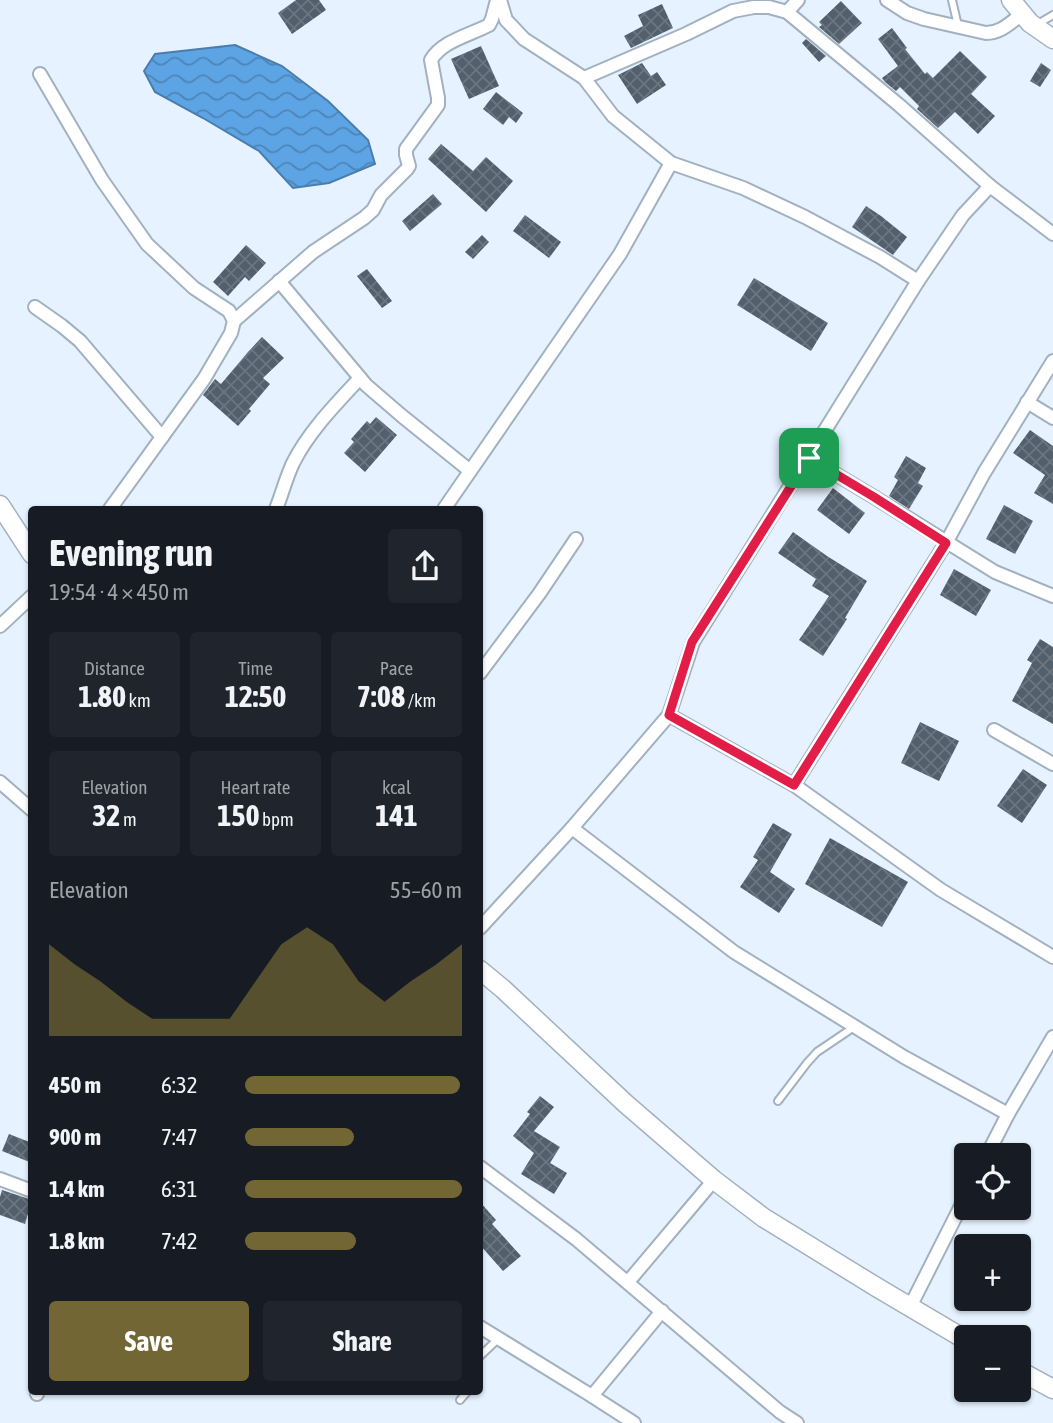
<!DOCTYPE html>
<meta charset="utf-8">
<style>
body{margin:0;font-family:"Asap Condensed",sans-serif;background:#20242c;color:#f1f3f6;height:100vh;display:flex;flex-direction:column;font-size:26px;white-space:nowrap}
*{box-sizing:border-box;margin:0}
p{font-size:23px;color:#9ea1a6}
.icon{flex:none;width:38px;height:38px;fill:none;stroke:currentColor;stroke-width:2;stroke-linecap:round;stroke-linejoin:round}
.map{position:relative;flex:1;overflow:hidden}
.panel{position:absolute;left:28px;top:506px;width:455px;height:889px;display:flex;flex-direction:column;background:#171b24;border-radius:7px;box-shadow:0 2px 5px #0004}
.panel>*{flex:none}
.buttons{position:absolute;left:954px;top:1143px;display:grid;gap:14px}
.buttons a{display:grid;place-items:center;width:77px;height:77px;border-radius:7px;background:#171b24;box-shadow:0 2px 5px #0004;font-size:35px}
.pin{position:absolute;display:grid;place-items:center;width:60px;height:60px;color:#fff;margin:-30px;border-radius:14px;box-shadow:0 4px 10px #0006}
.round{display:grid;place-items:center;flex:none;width:74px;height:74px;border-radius:7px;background:#20242c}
.headline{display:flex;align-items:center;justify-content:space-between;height:119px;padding:0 21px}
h1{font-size:38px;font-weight:700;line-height:52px}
.metrics{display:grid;grid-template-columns:repeat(3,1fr);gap:10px;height:119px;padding:7px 21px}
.metrics div{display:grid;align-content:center;border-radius:7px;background:#20242c;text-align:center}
.metrics b{font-size:30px;font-weight:700}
.metrics small{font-size:19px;font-weight:400}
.metrics p{font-size:19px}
.chart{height:196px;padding:14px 21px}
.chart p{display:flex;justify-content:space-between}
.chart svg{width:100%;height:126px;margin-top:7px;fill:#726734;opacity:.7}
.action{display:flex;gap:14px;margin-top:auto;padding:14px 21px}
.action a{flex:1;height:80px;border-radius:7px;background:#726734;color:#fff;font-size:28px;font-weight:700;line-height:80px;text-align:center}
.action a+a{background:#20242c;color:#f1f3f6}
ul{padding:0 21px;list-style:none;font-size:23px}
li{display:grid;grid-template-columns:112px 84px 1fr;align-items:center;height:52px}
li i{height:18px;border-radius:9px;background:#726734}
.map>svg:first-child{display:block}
.water{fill:url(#water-waves);stroke:#4a7dac;stroke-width:2}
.building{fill:url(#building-cross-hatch)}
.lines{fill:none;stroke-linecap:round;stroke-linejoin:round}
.lane-casing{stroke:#a2b1c0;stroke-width:10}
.street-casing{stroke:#a2b1c0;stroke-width:16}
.secondary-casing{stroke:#a2b1c0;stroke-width:21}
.lane{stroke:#fff;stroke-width:6}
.street{stroke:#fff;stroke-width:12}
.secondary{stroke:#fff;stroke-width:18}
.route-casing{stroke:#fff;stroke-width:14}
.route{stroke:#e11d48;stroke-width:9}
</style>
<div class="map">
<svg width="1053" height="1423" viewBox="0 0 1053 1423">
<defs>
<pattern id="water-waves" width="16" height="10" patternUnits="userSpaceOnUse" patternTransform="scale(1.75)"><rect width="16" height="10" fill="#5da4e4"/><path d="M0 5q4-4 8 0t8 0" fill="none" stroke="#4c85b9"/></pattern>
<pattern id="building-cross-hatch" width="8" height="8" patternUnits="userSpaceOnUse" patternTransform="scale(1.75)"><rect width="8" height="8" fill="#525f6c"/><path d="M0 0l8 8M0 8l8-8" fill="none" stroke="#6c7680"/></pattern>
</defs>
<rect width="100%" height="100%" fill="#e6f2ff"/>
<!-- water -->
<polygon class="water" points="235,45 282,66 328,101 368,140 375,164 329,183 293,188 259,151 203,118 155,92 144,71 155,54"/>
<!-- building -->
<g class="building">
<polygon points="296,0 319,0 326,10 292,34 278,13"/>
<polygon points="841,1 862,23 839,44 819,27 822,25 819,22"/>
<polygon points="662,4 673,28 631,48 624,36 643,26 638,15"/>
<polygon points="892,28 907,48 905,49 925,74 927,72 933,78 960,51 987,77 971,94 995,116 978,134 955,112 938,128 917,109 919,106 900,87 896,91 885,82 882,78 898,66 878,39"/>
<polygon points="806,39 826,56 819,62 802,43"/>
<polygon points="481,46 499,86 469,99 451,59"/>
<polygon points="642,63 651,76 657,72 666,85 637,104 618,75"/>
<polygon points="1041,63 1051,70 1040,87 1030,81"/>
<polygon points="496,92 523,113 516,123 509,117 503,125 483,109"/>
<polygon points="441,144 473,171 486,157 513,181 486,212 428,159"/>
<polygon points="433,194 442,204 410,231 402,221"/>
<polygon points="866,206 881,216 907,237 893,255 852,227"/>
<polygon points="525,215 561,242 549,258 513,231"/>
<polygon points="482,235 489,242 473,259 465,252"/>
<polygon points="246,245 266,263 249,281 245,277 228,296 213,282"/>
<polygon points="367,269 392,301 382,308 357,276"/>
<polygon points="754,278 828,323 811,351 737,305"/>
<polygon points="262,337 284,358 263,378 270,384 249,409 251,411 238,426 203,395 215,379 221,384 248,352"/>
<polygon points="376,417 397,435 365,472 344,453 354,442 351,439 367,421 370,424"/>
<polygon points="1030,430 1053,446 1053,504 1034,493 1045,475 1013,453"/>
<polygon points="906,456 926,468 918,483 923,486 909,509 889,496 898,480 894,477"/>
<polygon points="833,488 865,513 849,534 817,510"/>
<polygon points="1004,505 1033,521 1015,554 986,539"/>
<polygon points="793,532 827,556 867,581 845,618 847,619 823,656 799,640 829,596 812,586 816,579 778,553"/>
<polygon points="954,569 991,590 976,616 940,595"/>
<polygon points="1040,639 1053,647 1053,724 1012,701 1032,663 1027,660"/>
<polygon points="920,722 959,741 939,781 901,763"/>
<polygon points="1023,769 1047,785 1022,823 997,806"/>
<polygon points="773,823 792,834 770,872 795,889 779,913 740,887 758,860 753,857"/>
<polygon points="830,838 908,882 882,927 805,884"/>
<polygon points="540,1096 554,1107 534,1131 560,1147 550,1163 567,1173 554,1194 521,1174 534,1153 513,1136 530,1114 527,1112"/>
<polygon points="9,1134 32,1143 32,1163 2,1151"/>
<polygon points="2,1190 32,1200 25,1224 0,1215 0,1197"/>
<polygon points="480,1202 496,1220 492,1224 521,1256 503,1271 480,1245"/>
</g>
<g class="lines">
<!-- lane casing -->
<g class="lane-casing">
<g id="lane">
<polyline points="952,0 958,26"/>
<polyline points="1036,25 1053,15"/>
<polyline points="778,1101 807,1063 817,1052 854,1027"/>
<polyline points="480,1356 498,1339"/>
<polyline points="460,1400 468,1391"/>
</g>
</g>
<!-- street casing -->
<g class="street-casing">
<g id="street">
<polyline points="500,0 506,20 524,39 584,78 613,116 671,163 743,188 805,217 880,257 918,281"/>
<path d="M887 0 907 13 924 19 986 33C1001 33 1010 23 1022 14"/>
<polyline points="787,12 798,0"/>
<polyline points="40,74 102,180 147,244 194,288 229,311 234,321 231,333 204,379 110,509"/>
<polyline points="584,78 686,34 733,11 754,7 769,7 787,12 899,105 990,186 1053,234"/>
<polyline points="279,281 366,385 402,416 469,470"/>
<polyline points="35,307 62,326 80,341 162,437"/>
<path d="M234 321 313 252 364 218 373 210 381 195 407 169 409 166 406 155V149L438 105V98L431 60C442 41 470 35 489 25L492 19 497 0"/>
<polyline points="1027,402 1053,418"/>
<polyline points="809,458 874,497 995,572 1053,596"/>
<path d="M276 509C282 494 286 478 293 463 309 431 336 404 360 378"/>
<polyline points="444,509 620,254 671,163"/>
<polyline points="0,626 32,596"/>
<polyline points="480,673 539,594 576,539"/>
<polyline points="669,715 794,785 941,890 1053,957"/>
<polyline points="994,730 1053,764"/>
<polyline points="0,782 32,810"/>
<polyline points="794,785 946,543 984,473 1053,361"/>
<polyline points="572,828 734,952 904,1057 1008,1114"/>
<polyline points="480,928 572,828 669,715 693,642 918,281 963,215 990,186"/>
<polyline points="987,1155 1008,1114 1053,1037"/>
<polyline points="480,1167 576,1239 780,1412 797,1423"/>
<polyline points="0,1179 32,1191"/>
<polyline points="628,1282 714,1180"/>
<polyline points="910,1307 966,1196"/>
<polyline points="480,1327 592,1396"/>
<polyline points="37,1394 37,1391"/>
<polyline points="634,1423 592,1396 662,1311"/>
</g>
</g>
<!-- secondary casing -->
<g class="secondary-casing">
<g id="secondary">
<polyline points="1011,0 1030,23 1053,39"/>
<polyline points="0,505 32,554"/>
<polyline points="480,970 503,989 626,1104 714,1180 764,1218 878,1288 966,1340"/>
<polyline points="1018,1370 1053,1389"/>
</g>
</g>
<!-- lane -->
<use href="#lane" class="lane"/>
<!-- street -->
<use href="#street" class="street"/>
<!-- secondary -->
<use href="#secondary" class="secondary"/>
</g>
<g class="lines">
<!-- route casing -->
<g class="route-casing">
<polygon id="route" points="809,458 874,497 946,543 794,785 669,715 692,642"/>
</g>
<!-- route -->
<use href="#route" class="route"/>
</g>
</svg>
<div class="buttons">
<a><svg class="icon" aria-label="locate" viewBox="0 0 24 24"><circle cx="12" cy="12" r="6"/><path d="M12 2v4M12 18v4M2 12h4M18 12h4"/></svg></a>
<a>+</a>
<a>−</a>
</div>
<div class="pin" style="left:809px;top:458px;background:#1e9e55"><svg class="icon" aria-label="arrive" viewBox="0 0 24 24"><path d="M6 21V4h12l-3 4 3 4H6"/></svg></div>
<section class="panel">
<div class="headline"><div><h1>Evening run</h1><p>19:54 · 4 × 450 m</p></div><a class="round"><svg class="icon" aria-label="share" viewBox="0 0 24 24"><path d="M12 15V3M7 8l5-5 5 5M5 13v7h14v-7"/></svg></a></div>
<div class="metrics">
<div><p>Distance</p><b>1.80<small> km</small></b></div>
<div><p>Time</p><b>12:50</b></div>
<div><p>Pace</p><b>7:08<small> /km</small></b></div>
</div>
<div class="metrics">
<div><p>Elevation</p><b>32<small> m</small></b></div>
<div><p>Heart rate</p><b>150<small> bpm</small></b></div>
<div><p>kcal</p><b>141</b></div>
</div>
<div class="chart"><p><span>Elevation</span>55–60 m</p>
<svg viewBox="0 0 160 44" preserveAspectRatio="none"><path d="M0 44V12L10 19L20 25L30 32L40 38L50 38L60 38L70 38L80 25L90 12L100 6L110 12L120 25L130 32L140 25L150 19L160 12V44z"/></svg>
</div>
<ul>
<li><b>450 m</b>6:32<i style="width:99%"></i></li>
<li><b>900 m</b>7:47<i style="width:50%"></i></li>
<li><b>1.4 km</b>6:31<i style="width:100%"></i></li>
<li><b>1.8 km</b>7:42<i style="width:51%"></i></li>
</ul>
<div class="action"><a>Save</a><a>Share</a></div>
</section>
</div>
